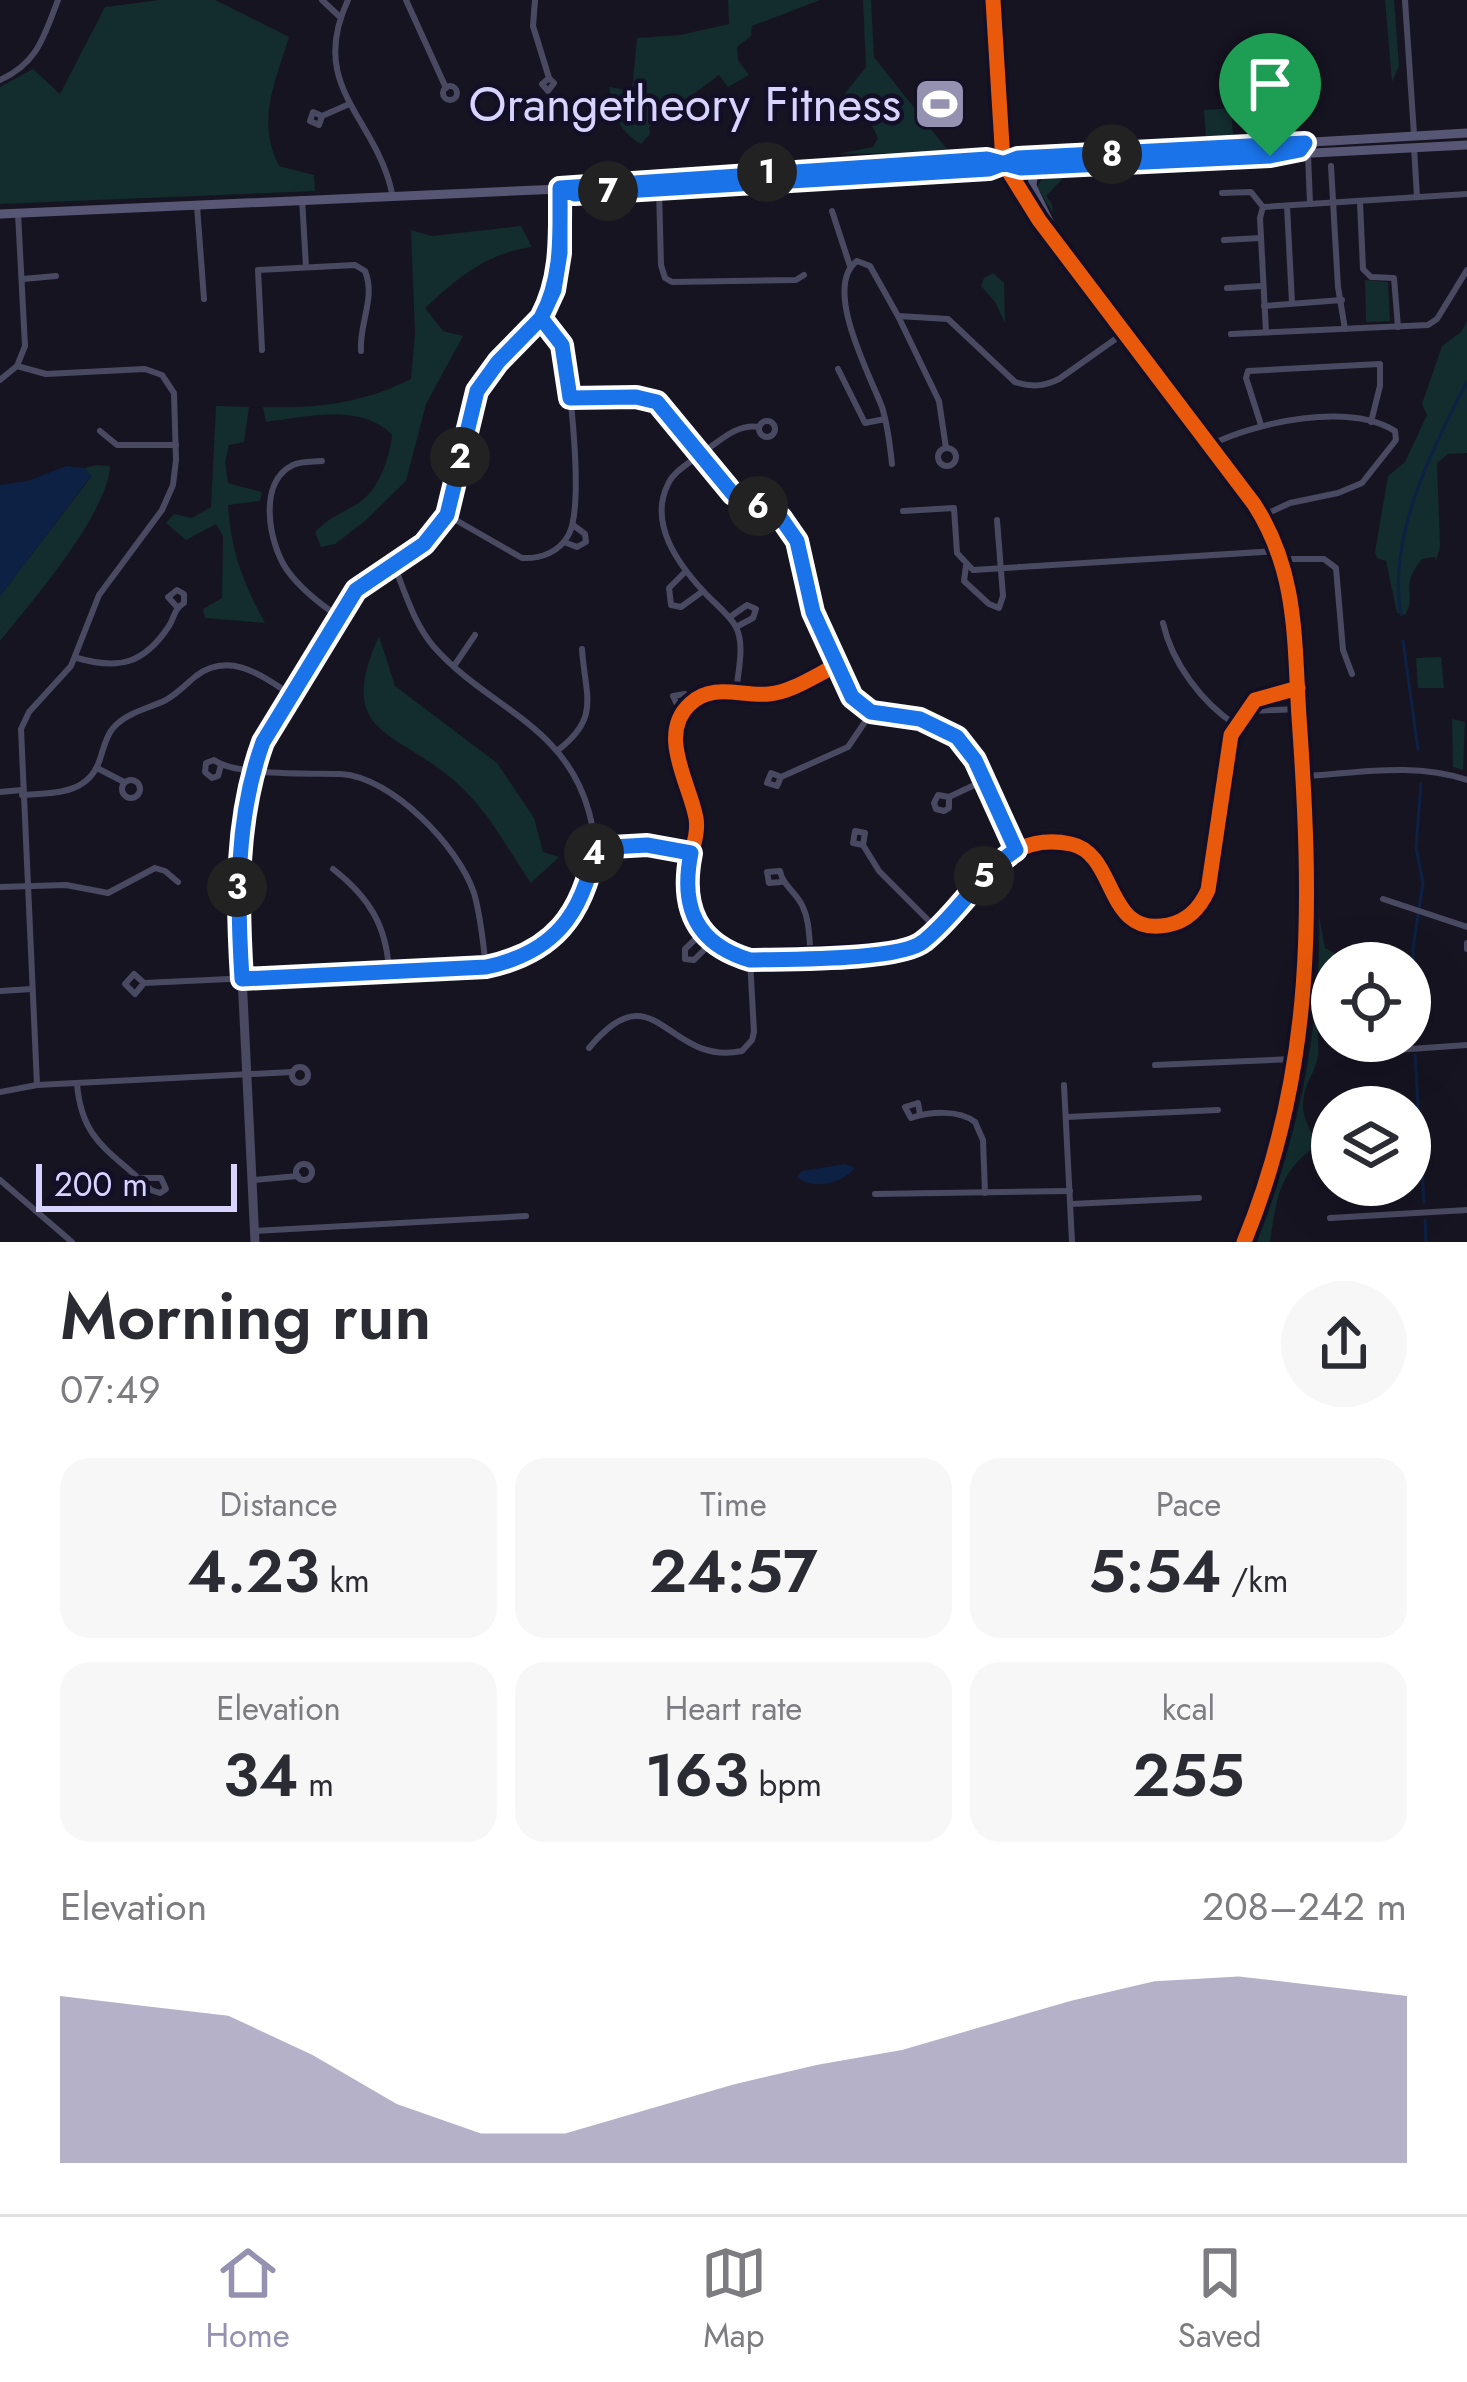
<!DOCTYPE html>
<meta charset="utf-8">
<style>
body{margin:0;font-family:Jost,sans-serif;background:#f7f7f7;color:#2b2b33;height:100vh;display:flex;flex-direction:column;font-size:45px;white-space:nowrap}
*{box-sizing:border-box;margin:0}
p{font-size:39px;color:#7c7c81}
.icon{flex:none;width:66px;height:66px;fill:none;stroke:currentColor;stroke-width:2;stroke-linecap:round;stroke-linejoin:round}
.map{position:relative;height:1242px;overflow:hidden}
.sheet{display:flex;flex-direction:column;background:#fff;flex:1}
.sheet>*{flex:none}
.fabs{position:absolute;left:1311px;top:942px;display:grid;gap:24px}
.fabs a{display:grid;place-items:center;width:120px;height:120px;border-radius:50%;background:#fff;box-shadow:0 12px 48px #0002;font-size:60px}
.scale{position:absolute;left:36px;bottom:30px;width:201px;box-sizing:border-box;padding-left:12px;border:6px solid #d9d4ff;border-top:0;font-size:33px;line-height:42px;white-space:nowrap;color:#d9d4ff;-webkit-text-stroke:9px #130f26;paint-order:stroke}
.pin{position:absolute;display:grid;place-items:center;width:102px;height:102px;color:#fff;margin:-123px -51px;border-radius:50% 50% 50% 0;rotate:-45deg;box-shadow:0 0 12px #0007}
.pin .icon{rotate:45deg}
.km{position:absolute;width:60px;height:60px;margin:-30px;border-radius:50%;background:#222;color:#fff;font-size:33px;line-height:60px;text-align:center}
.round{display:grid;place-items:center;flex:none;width:126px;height:126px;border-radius:63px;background:#f7f7f7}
.summary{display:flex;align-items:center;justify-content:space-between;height:204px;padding:0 60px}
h1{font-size:66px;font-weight:600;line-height:90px}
.figures{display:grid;grid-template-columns:repeat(3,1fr);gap:18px;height:204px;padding:12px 60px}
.figures div{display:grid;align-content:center;border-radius:30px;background:#f7f7f7;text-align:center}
.figures b{font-size:60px;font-weight:600}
.figures small{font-size:33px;font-weight:400}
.figures p{font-size:33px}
.chart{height:336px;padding:24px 60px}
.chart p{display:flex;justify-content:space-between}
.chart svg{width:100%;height:216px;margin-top:12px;fill:#9591b1;opacity:.7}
.menu{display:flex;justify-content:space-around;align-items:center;height:168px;border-top:3px solid #e1e1e2;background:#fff;font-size:33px;color:#7c7c81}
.menu a{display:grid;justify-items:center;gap:6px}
.menu .active{color:#9591b1}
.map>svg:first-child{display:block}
.green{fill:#132c2d}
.water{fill:#0d2144}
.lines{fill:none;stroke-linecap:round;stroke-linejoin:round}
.stream{stroke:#0d2144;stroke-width:3}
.minor{stroke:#4a4962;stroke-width:6}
.tertiary{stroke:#4a4962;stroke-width:9}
.secondary{stroke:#575674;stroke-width:9}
.cycleway-casing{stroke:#130f26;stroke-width:22}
.cycleway{stroke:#e8590c;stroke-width:15}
.route-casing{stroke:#fff;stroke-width:24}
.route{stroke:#1a73e8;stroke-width:15}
.labels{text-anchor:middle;stroke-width:9;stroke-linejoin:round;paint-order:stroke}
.poi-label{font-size:48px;fill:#d9d4ff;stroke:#130f26;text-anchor:end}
</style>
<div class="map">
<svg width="1467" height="1242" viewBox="0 0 1467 1242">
<rect width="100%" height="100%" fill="#161421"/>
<!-- green -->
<g class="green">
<path d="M160 0H215L289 37C275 83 256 120 279 166L314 175 315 191 0 204V87L33 69 60 94 105 7Z"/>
<path d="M728 0H820L752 26 751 36 737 47 738 60 749 75 728 87 719 75 649 127 650 134 641 144C616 129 614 113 609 87L632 91 637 38 680 35 729 24Z"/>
<polygon points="863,0 871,0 874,57 949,152 838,154 873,147 878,138 864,108 843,96 866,67"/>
<polygon points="1385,0 1394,0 1399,66 1392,82"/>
<polygon points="1231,108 1233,135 1206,137 1204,110"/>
<polygon points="1094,171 1094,176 1064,177 1046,196 1052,204 1053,213 1037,187 1045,174"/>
<path d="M521 226 532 247C486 253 458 278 425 308L443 331 463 336 426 404 406 481 365 521 335 544 321 547 315 532C332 516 338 515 357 504 378 492 390 458 392 435 362 403 305 417 266 422L263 407C316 409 363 403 411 379L415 333 411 230 432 236Z"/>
<polygon points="993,273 1004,283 1005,323 995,302 981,286 984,278"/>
<polygon points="1365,280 1388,282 1390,321 1366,322"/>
<path d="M1467 321V453L1448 454 1437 463 1440 546 1436 561 1435 557 1422 559C1398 589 1418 591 1405 615L1397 613 1386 561 1377 558 1375 552 1388 476 1405 462 1427 415 1422 404 1442 346 1461 332Z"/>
<path d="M216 406 249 407 244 442 229 445 225 462 228 483 262 492 260 501 228 505C231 551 243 583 265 623L205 618 203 609 222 598 223 536 216 524 186 540 166 523 174 514 192 518 211 507Z"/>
<path d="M96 465 110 466C107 515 33 600 0 641V596L91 477 85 468Z"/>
<path d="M379 636 395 686 497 763 534 818 543 852 559 857 531 883C507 849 490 813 459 785 399 729 333 738 379 636Z"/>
<polygon points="1441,657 1444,688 1418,688 1416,658"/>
<polygon points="1452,719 1465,722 1463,770 1453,767"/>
<path d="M1319 916 1325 948 1353 963H1332V998C1306 1011 1323 1039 1317 1061 1312 1078 1302 1088 1303 1108 1304 1120 1312 1133 1317 1145 1278 1173 1277 1197 1270 1242H1257C1297 1139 1322 1028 1319 916Z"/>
</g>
<!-- water -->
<g class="water">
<polygon points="66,466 85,468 91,476 0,596 0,485 28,481"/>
<path d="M845 1164 855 1168C843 1183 813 1191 797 1177L802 1171Z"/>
</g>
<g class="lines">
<!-- stream -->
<g class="stream">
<path d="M1401 615C1387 538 1432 448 1467 382"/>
<polyline points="1403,641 1418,749"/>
<polyline points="1415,1041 1413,948 1423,883 1416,847 1421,784"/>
<polyline points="1415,1055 1424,1202"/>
<polyline points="1425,1220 1426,1242"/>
</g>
<!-- minor -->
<g class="minor">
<polyline points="322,0 340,17"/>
<path d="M348 0C307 87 376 117 392 193"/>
<polyline points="406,0 446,88"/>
<polyline points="535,0 533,26 549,78 554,83 548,91 542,84 549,78"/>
<polyline points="1405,0 1414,134"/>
<path d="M0 80C38 63 44 36 58 0"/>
<circle cx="450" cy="93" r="7"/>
<polyline points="322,116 313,112 310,121 319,125 322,116 347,105"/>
<polyline points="1414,147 1417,197"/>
<polyline points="1308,154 1310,204"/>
<polyline points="1331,166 1338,287 1345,329"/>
<polyline points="659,188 661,265 665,278 672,282 796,280 804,275"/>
<polyline points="1222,193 1251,192 1263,207 1467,194"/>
<polyline points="302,199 306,267"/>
<polyline points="1360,202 1363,269 1371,277 1394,278 1398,327"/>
<polyline points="197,206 204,299"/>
<polyline points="1287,206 1292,303"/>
<polyline points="1263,207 1260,218 1266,332"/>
<polyline points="832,211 850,266"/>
<polyline points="1224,240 1261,238"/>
<polyline points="23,279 56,276"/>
<polyline points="1227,288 1262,286"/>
<polyline points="1264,306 1342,300"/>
<polyline points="898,316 939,401 946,448"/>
<polyline points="1231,334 1428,325 1437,319 1467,270"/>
<path d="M262 350 258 270 355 265 365 271C376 298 359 323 361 351"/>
<polyline points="17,366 46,374 145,369 162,375 174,393 176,460 173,485 162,510 99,595 71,666 29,712 21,729 37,1085"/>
<polyline points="838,369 865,423 885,419"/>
<polyline points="0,380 17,366 25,346 18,213"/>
<polyline points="570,397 636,397 657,402 733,494 781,518 797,541 813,612 852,697 871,713 921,720 957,738 975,760 1016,850"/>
<circle cx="767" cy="429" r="8"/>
<polyline points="1261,425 1246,378 1248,371 1380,364 1380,386 1371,422"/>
<polyline points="100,431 117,445 176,445"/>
<path d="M1210 445C1256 422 1349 402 1395 431L1396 440 1362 483 1338 493 1290 503 1262 516"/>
<circle cx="947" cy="457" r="9"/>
<path d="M322 461C313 462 302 461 293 465 257 482 269 544 287 570 300 588 320 604 338 616"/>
<path d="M892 464C890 445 888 426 882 407 870 375 822 287 857 261L870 266 898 316 948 319 1015 382C1032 387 1043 387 1059 379L1124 333"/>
<polyline points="903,511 954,508 957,553 973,570 1278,551"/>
<path d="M447 515 522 558C541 559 560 552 569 534 584 504 570 393 566 357L559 339 541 318"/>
<polyline points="564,542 577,547 586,542 585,534 573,525"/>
<polyline points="1283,559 1324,559 1336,568 1343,650 1352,674"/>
<polyline points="966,566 964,581 989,604 999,608 1003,596 997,520"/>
<polyline points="686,571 669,588 671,605 681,607 703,591"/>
<polyline points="730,617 747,605 756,609 753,618 736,627"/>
<path d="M1163 623C1172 663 1202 703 1236 725"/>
<path d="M77 658C119 670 144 664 169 626 175 616 174 609 184 603V594L177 590 168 597 177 607"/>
<path d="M837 665C816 675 792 692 769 694 742 697 713 682 690 704 657 734 690 784 696 818 699 835 690 854 687 872 681 916 711 948 750 960L909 950C970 924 986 826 1071 844 1118 854 1104 938 1168 925 1188 921 1200 908 1208 890L1231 735 1255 700 1298 688"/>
<polyline points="454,666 475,635"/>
<path d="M736 692C738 672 745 645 736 627 729 614 714 603 704 592 679 565 648 524 668 484 674 471 691 462 702 453 720 441 737 423 759 427"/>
<polyline points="1249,711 1299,709"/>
<polyline points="681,713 673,696 685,694 693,701"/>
<path d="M558 750C601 717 585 696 582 649"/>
<path d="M221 765 218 776 212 778 205 772 206 763 214 760C235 776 312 773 341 774 392 777 459 847 474 893 481 917 483 943 486 967"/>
<polyline points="97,768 124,782"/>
<path d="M1304 776C1357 773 1415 762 1467 780"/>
<polyline points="781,777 771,773 767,783 777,786 781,777 848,747 871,713"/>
<circle cx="131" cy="789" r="9"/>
<polyline points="0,792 22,790"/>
<path d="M22 795C53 793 89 795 100 759 104 747 107 733 116 725 129 712 150 708 166 700 178 693 186 684 196 676 229 651 261 675 290 694"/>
<polyline points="949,797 949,808 944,811 936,809 934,803 938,795 949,797 985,780"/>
<polyline points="863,845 853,843 855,831 865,833 863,845 879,871 937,929"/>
<polyline points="595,848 658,846 691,853"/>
<path d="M333 869C369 897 387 926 389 972"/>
<path d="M781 882 769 883 767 872 780 871C783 886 795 891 802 905 810 921 809 939 811 957"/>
<polyline points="0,887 66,885 108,893 155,868 165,871 178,882"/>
<polyline points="1383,899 1467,927"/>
<polyline points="703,932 685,949 685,959 694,960 712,942"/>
<polyline points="1467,943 1467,949"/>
<path d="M144 983 135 994 125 984 134 974 144 983 486 967C532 958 563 936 583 892 595 865 597 841 589 812 565 724 488 708 434 647 414 624 405 592 394 565"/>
<polyline points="0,991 32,989"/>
<path d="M589 1048C656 967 666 1067 742 1051L752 1040 754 1032 750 960"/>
<polyline points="1368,1052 1467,1045"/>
<polyline points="1155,1065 1293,1059"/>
<circle cx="300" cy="1075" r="8"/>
<path d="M77 1084C82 1143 112 1151 151 1190L160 1193 166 1189 161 1178H141"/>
<polyline points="1064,1085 1072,1242"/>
<polyline points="0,1092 37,1085 292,1072"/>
<path d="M920 1114 918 1103 905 1107 911 1118C929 1112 958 1109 975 1122L983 1140 985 1193"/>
<polyline points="1066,1117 1218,1110"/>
<circle cx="304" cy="1172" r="8"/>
<polyline points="0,1180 72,1242"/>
<polyline points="253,1180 298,1176"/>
<polyline points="875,1194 1070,1191"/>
<polyline points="1071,1204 1199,1198"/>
<polyline points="1330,1218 1467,1210"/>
<polyline points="254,1231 526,1216"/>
</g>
<!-- tertiary -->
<g class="tertiary">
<path d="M993 0 1003 162 1039 220 1254 504C1298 572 1294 640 1299 717 1312 901 1316 1068 1244 1242"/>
<polyline points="255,1242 237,874 254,769 275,719 356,590 424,544 447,515 477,391 498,361 541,318 554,290 560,253 560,189"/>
</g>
<!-- secondary -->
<g class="secondary">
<polyline points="1046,166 1033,177 1032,186 1062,249"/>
<polyline points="560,189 575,193 989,169 1018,159 1467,133"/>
<polyline points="0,214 560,189 987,159 1021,168 1467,145"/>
</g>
<!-- cycleway casing -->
<g class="cycleway-casing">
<g id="cycleway">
<path d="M993 0 1003 162 1039 220 1254 504C1298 572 1294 640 1299 717 1312 901 1316 1068 1244 1242"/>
<path d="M837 665C816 675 792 692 769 694 742 697 713 682 690 704 657 734 690 784 696 818 699 835 690 854 687 872 681 916 711 948 750 960L909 950C970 924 986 826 1071 844 1118 854 1104 938 1168 925 1188 921 1200 908 1208 890L1231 735 1255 700 1298 688"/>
</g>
</g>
<!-- cycleway -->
<use href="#cycleway" class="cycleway"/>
</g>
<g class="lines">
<!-- route casing -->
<g class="route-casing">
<path id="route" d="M1270 156 1021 168 987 159 560 188V253L554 290 541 318 498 362 477 391 447 515 424 544 356 590 263 742C235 819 237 899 242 979L486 967C553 953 583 915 595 848L647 845 691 853C680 907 696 944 750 960 786 959 901 961 924 941 958 914 979 874 1016 850L975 760 957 737 920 719 871 712 852 697 813 612 797 541 781 518 733 494 657 402 636 397 570 398 562 345 541 318C563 277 560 234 560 188L575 194 989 169 1018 158 1305 143 1300 150 1270 156"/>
</g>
<!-- route -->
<use href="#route" class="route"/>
</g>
<!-- icons -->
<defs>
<g id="stadium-square" transform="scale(2.7)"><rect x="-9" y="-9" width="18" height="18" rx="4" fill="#9591b1" stroke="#130f26"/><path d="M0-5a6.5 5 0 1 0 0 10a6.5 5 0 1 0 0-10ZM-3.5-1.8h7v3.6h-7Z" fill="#fff"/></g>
</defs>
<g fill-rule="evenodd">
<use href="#stadium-square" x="940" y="104"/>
</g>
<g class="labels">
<!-- poi labels -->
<g class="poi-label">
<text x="901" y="121">Orangetheory Fitness</text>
</g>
</g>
</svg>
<div class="fabs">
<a><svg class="icon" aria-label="locate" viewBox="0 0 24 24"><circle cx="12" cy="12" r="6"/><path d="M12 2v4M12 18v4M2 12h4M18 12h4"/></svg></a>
<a><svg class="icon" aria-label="layers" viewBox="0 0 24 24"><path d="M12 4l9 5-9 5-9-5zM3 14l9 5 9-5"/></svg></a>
</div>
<div class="scale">200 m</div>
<div class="pin" style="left:1270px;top:156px;background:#1e9e55"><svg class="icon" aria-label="arrive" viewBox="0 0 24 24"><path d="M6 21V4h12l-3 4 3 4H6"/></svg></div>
<b class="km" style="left:767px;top:172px">1</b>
<b class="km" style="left:460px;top:457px">2</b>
<b class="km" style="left:237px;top:887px">3</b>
<b class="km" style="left:594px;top:853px">4</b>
<b class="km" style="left:984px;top:876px">5</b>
<b class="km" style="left:758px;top:506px">6</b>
<b class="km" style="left:608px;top:191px">7</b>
<b class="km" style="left:1112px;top:154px">8</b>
</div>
<section class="sheet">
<div class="summary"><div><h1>Morning run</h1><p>07:49</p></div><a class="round"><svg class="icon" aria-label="share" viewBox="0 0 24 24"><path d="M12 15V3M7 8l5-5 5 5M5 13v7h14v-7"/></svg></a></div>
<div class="figures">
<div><p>Distance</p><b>4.23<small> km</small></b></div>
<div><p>Time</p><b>24:57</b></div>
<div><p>Pace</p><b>5:54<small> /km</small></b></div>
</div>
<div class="figures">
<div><p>Elevation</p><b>34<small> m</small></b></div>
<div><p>Heart rate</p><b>163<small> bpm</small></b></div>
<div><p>kcal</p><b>255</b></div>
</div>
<div class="chart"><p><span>Elevation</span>208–242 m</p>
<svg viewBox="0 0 160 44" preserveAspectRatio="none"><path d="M0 44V10L10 12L20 14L30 22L40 32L50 38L60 38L70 33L80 28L90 24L100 21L110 16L120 11L130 7L140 6L150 8L160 10V44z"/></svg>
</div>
</section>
<nav class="menu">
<a class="active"><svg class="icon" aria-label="home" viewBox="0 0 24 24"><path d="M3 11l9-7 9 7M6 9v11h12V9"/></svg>Home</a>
<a><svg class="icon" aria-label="map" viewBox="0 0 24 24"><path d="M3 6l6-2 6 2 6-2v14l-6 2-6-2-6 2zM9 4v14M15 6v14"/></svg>Map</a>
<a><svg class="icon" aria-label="saved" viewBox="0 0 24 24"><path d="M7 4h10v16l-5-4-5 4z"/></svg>Saved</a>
</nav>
